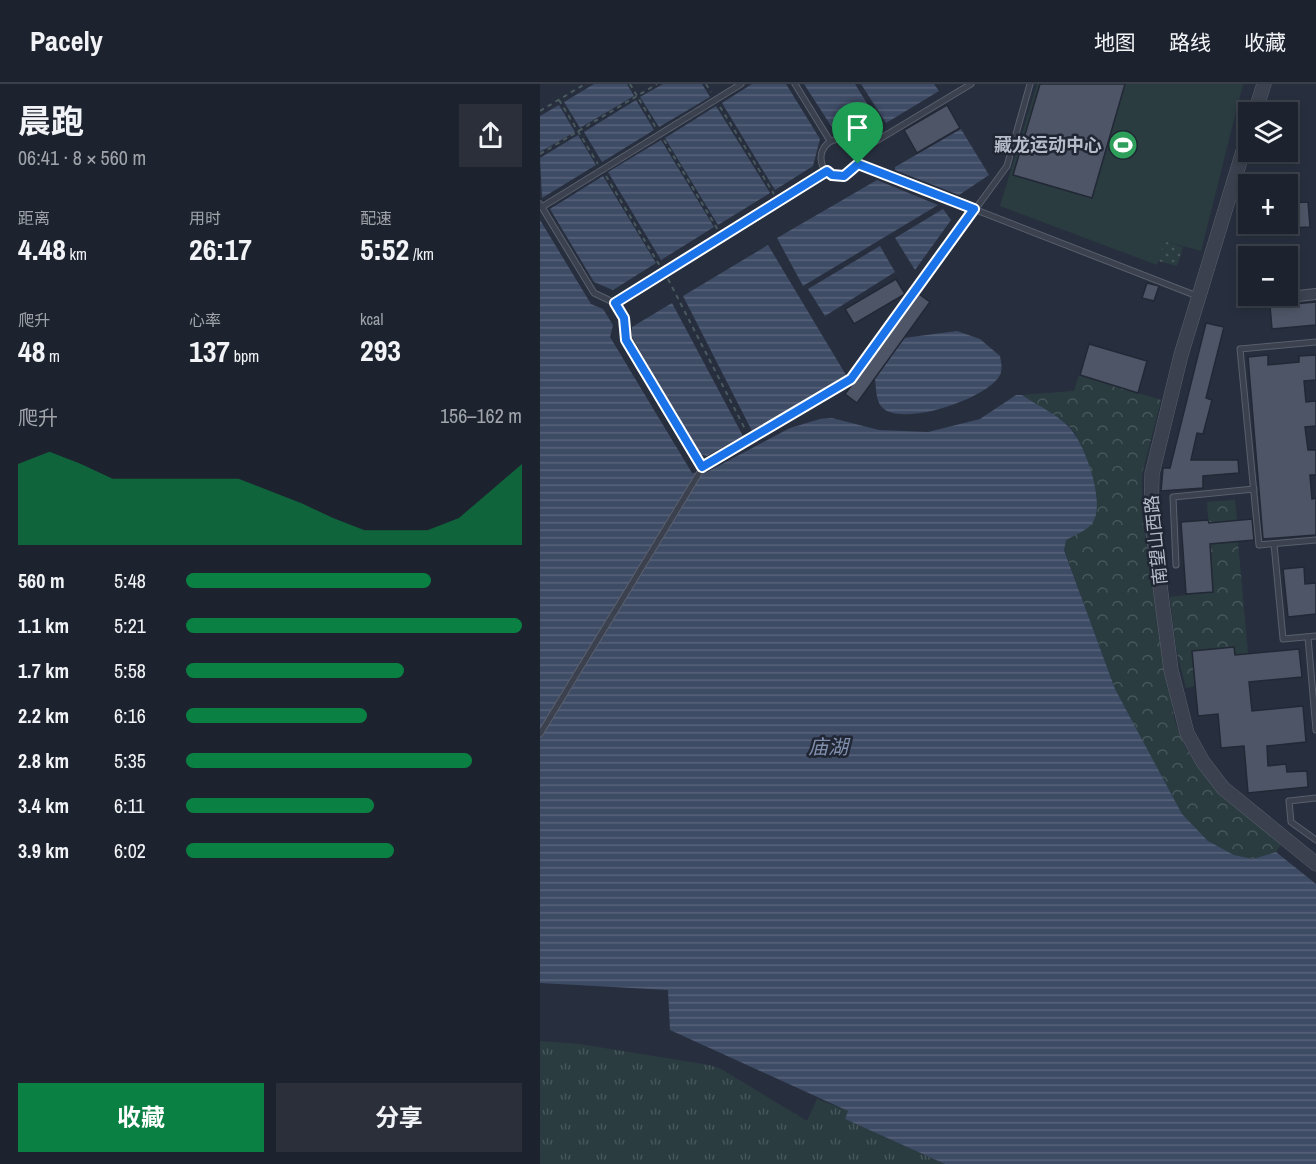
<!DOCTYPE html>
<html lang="zh">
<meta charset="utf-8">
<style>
body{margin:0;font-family:"Archivo Narrow","Noto Sans SC",sans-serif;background:#2a2f3a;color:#f1f3f6;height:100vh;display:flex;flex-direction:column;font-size:22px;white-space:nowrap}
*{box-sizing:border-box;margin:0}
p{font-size:20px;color:#a0a4aa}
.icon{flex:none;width:33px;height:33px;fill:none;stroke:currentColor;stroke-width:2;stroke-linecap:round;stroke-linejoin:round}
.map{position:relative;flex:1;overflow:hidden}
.side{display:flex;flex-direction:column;background:#1d232e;width:540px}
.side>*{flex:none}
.fabs{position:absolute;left:698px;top:18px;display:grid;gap:12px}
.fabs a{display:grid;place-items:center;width:60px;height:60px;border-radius:0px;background:#1d232e;box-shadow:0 3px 9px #0003,0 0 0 2px #3b404a;font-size:30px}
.pin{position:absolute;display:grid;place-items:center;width:51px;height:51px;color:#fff;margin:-62px -26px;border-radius:50% 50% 50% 0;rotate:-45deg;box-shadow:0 0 6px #0007}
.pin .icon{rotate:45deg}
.round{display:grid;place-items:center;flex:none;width:63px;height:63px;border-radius:0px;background:#2a2f3a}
.headline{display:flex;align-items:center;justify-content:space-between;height:102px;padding:0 18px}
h1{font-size:33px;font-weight:700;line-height:45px}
.metrics{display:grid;grid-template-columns:repeat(3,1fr);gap:9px;height:102px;padding:6px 18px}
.metrics div{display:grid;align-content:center}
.metrics b{font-size:30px;font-weight:700}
.metrics small{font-size:16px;font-weight:400}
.metrics p{font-size:16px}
.chart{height:168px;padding:12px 18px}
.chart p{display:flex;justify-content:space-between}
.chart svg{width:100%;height:108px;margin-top:6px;fill:#0b8043;opacity:.7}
.cta{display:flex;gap:12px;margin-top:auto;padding:12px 18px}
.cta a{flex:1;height:69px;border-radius:0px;background:#0b8043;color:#fff;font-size:24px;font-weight:700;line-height:69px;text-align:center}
.cta a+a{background:#2a2f3a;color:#f1f3f6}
ul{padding:0 18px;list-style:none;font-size:20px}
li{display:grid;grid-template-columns:96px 72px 1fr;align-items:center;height:45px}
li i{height:15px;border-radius:8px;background:#0b8043}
header{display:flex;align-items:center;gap:36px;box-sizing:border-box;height:84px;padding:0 30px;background:#1d232e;border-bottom:2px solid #3b404a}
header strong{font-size:28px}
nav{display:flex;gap:33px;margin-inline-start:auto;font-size:21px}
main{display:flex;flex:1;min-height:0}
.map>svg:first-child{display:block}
.grass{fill:url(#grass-dots)}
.forest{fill:url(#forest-crowns)}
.park{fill:url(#park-tufts)}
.pitch{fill:#2a3c40}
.water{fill:url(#water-rules)}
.building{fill:#4e5566;stroke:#222835;stroke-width:1.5}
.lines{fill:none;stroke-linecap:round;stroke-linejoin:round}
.service-casing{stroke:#595f6c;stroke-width:7}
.minor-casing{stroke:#595f6c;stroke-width:12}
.tertiary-casing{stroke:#595f6c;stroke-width:15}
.path{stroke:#49595e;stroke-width:2;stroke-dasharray:4.5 4.5;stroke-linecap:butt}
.service{stroke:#3b414e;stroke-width:5}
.minor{stroke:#3b414e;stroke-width:10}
.tertiary{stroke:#3b414e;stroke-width:14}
.route-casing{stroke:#fff;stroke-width:12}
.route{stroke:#1a73e8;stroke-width:8}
.labels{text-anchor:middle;stroke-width:5;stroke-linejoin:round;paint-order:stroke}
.poi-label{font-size:18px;font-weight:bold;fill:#b7bcc9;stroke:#202633;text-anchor:end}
.street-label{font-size:18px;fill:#b7bcc9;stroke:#202633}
.water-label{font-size:20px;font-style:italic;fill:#8190ae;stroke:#202633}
</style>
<header>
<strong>Pacely</strong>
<nav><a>地图</a><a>路线</a><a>收藏</a></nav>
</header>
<main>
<section class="side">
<div class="headline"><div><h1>晨跑</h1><p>06:41 · 8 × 560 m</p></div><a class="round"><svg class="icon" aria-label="share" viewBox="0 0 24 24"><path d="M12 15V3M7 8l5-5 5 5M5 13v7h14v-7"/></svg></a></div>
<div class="metrics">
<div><p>距离</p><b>4.48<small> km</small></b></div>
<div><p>用时</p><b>26:17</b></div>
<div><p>配速</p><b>5:52<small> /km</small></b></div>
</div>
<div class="metrics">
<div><p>爬升</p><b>48<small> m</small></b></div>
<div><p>心率</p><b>137<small> bpm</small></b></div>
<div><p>kcal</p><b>293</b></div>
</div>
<div class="chart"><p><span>爬升</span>156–162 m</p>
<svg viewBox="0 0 160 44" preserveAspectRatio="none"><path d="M0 44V11L10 6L20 11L30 17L40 17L50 17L60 17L70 17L80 22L90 27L100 33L110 38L120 38L130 38L140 33L150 22L160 11V44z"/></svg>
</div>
<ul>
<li><b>560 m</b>5:48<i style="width:73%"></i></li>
<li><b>1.1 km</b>5:21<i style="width:100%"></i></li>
<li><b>1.7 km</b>5:58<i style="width:65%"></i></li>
<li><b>2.2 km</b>6:16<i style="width:54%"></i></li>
<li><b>2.8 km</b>5:35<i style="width:85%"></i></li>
<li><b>3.4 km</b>6:11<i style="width:56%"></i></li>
<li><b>3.9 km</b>6:02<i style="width:62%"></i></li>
</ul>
<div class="cta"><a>收藏</a><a>分享</a></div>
</section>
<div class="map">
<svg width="776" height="1080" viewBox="0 0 776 1080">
<defs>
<pattern id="grass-dots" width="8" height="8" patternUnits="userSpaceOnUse" patternTransform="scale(1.5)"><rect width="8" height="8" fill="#2a3c40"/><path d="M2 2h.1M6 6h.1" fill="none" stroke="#47565a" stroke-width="1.8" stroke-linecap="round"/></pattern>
<pattern id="forest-crowns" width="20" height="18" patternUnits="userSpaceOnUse" patternTransform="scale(1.5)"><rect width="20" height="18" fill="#2a3c40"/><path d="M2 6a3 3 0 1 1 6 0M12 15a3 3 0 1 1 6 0" fill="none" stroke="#47565a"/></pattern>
<pattern id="park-tufts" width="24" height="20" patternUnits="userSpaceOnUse" patternTransform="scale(1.5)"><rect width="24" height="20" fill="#2a3c40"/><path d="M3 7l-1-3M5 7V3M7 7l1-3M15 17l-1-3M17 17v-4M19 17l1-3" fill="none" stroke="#47565a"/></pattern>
<pattern id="water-rules" width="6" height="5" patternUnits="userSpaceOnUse" patternTransform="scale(1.5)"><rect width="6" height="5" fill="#3e4b65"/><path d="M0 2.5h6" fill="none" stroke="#58637a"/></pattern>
</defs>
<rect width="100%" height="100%" fill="#272f3e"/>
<!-- grass -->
<polygon class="grass" points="624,157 643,163 637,182 618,177"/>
<!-- forest -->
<g class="forest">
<path d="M539 291 621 316 602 390V432L634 634C652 695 694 720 742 758L736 768 713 775 694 771 668 757 642 730 575 605 523 462 526 456 545 445 557 412 555 404 535 349 528 341 482 311 534 307Z"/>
<polygon points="695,416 697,437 682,458 698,458 708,570 695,571 694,563 652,567 655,602 646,604 636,564 630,513 673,508 667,418"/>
</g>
<!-- park -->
<polygon class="park" points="0,957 39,960 169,981 181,985 267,1037 277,1015 308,1027 305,1035 405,1080 0,1080"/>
<!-- pitch -->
<polygon class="pitch" points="497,0 703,0 661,167 624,157 617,181 460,122"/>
<!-- water -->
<g class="water">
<polygon points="54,0 87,0 94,12 40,44 24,18"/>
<polygon points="123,0 162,0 170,13 119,43 100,13"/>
<polygon points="212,0 246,0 280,55 273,82 235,106 182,19"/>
<polygon points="264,0 315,0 341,42 325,52 295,48"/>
<polygon points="321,0 394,0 399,7 346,39"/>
<polygon points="96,16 114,46 62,78 44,48"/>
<polygon points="19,21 35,48 0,68 0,32"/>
<polygon points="176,22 230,109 178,141 125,54"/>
<polygon points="421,45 449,91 419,111 355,86 355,83"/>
<polygon points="38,51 56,81 2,114 0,74"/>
<polygon points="121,56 174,143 121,176 68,88"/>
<polygon points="63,92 116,179 73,206 54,198 10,125"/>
<polygon points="337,96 398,121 263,202 237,154"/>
<polygon points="403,125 411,136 375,186 355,154"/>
<path d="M0 136 51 220 63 225 73 241 70 253 152 389 167 388 250 344 280 335 292 334 339 346 388 348 440 335 476 311H482C497 321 516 330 528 342 544 357 566 418 553 438 547 447 535 451 526 456L524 466 575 605 642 730 668 757 694 771 713 775 736 768 776 800V1080H405L305 1035 308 1027 130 946 128 906 0 899Z"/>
<polygon points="228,161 306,291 212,347 143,212"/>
<polygon points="340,162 355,188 285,232 268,205"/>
<polygon points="132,219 203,352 167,372 159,370 92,253 92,243"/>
<path d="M417 247 440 255 460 272C461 278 463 285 460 291 448 315 358 345 341 322 336 316 336 303 335 295L364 254Z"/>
</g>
<!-- building -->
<g class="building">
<polygon points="500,0 585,0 552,114 473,91"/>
<polygon points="407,21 420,44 377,69 364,46"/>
<polygon points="768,118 770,143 747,144 747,119"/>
<polygon points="356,195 365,210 314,240 305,225"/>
<polygon points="607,199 619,202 614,217 602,214"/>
<polygon points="379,210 390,218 317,319 305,310"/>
<polygon points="776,218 776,241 732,245 730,222"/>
<polygon points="666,239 684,243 666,314 672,316 663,350 657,349 651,376 698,376 699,389 663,392 663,404 621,407 623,384 630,384"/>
<polygon points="549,260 607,277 598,309 540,291"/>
<polygon points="728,271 728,281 759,278 759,272 776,271 776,296 764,297 766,318 776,317 776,342 765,343 768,366 776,366 776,391 770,391 772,415 776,414 776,451 723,455 708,273"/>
<polygon points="712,435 714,456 670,460 673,508 646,510 641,438 668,436 669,439"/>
<polygon points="764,483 765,500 776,499 776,530 748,533 743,485"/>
<polygon points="694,563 695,571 759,565 762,593 709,598 712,627 763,622 766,658 727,662 728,682 746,680 747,688 767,687 768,703 708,709 704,662 681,664 678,630 658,632 652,567"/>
</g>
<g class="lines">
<!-- service casing -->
<g class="service-casing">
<g id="service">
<polyline points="255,0 290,57"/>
<circle cx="300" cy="74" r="19"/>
<polyline points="318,68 431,0"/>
<polyline points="318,80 657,212"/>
<polyline points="0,120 54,209 75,219 85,234 83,245 86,256 158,380 163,383"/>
<polyline points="2,123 201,0"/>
<polyline points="75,219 287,87"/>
<polyline points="776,258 700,265 719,461 776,456"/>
<polyline points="734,460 743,555 776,552"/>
<polyline points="636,481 633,413 714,405"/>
<polyline points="768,553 776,646"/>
<polyline points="0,650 163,383 311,295 467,82 490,0"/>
<polyline points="776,714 749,717 751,738 776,756"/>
</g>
</g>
<!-- minor casing -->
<g class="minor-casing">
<polyline id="minor" points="732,215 776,210"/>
</g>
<!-- tertiary casing -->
<g class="tertiary-casing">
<g id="tertiary">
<polyline points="715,28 724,0"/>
<polyline points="708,51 641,271 612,390 611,433 631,586 647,649 663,678 683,704 776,780"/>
</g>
</g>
<!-- path -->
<g class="path">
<polyline points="90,0 116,44"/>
<polyline points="166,0 171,8"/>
<polyline points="19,16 58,80"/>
<polyline points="180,23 234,110"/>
<polyline points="0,27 45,0"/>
<polyline points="124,56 178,146"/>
<polyline points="0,70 117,0"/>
<polyline points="66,92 120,182"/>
<polyline points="128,195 206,347"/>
</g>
<!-- service -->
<use href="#service" class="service"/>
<!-- minor -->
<use href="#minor" class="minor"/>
<!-- tertiary -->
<use href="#tertiary" class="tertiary"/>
</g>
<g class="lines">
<!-- route casing -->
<g class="route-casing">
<polygon id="route" points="318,80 434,125 311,295 162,383 86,256 84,234 75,219 287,87 292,91 304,92"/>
</g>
<!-- route -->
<use href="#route" class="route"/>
</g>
<!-- icons -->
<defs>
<g id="stadium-disc" transform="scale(1.5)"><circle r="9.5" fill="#2e9e5b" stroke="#202633"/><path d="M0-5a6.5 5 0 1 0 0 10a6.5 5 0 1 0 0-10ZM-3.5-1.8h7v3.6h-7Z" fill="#fff"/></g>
</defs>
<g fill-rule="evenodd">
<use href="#stadium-disc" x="583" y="61"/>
</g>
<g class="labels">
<!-- poi labels -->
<g class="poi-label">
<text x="562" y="67">藏龙运动中心</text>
</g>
<!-- street labels -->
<g class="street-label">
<text transform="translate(616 456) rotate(-96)" y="6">南望山西路</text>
</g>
<!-- water labels -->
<g class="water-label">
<text x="288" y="670">庙湖</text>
</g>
</g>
</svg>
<div class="fabs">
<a><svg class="icon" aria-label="layers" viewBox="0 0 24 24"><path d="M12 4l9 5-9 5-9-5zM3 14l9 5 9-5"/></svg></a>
<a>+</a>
<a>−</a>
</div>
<div class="pin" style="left:318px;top:80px;background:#1e9e55"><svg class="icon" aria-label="arrive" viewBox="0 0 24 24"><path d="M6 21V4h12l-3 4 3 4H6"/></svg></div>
</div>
</main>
